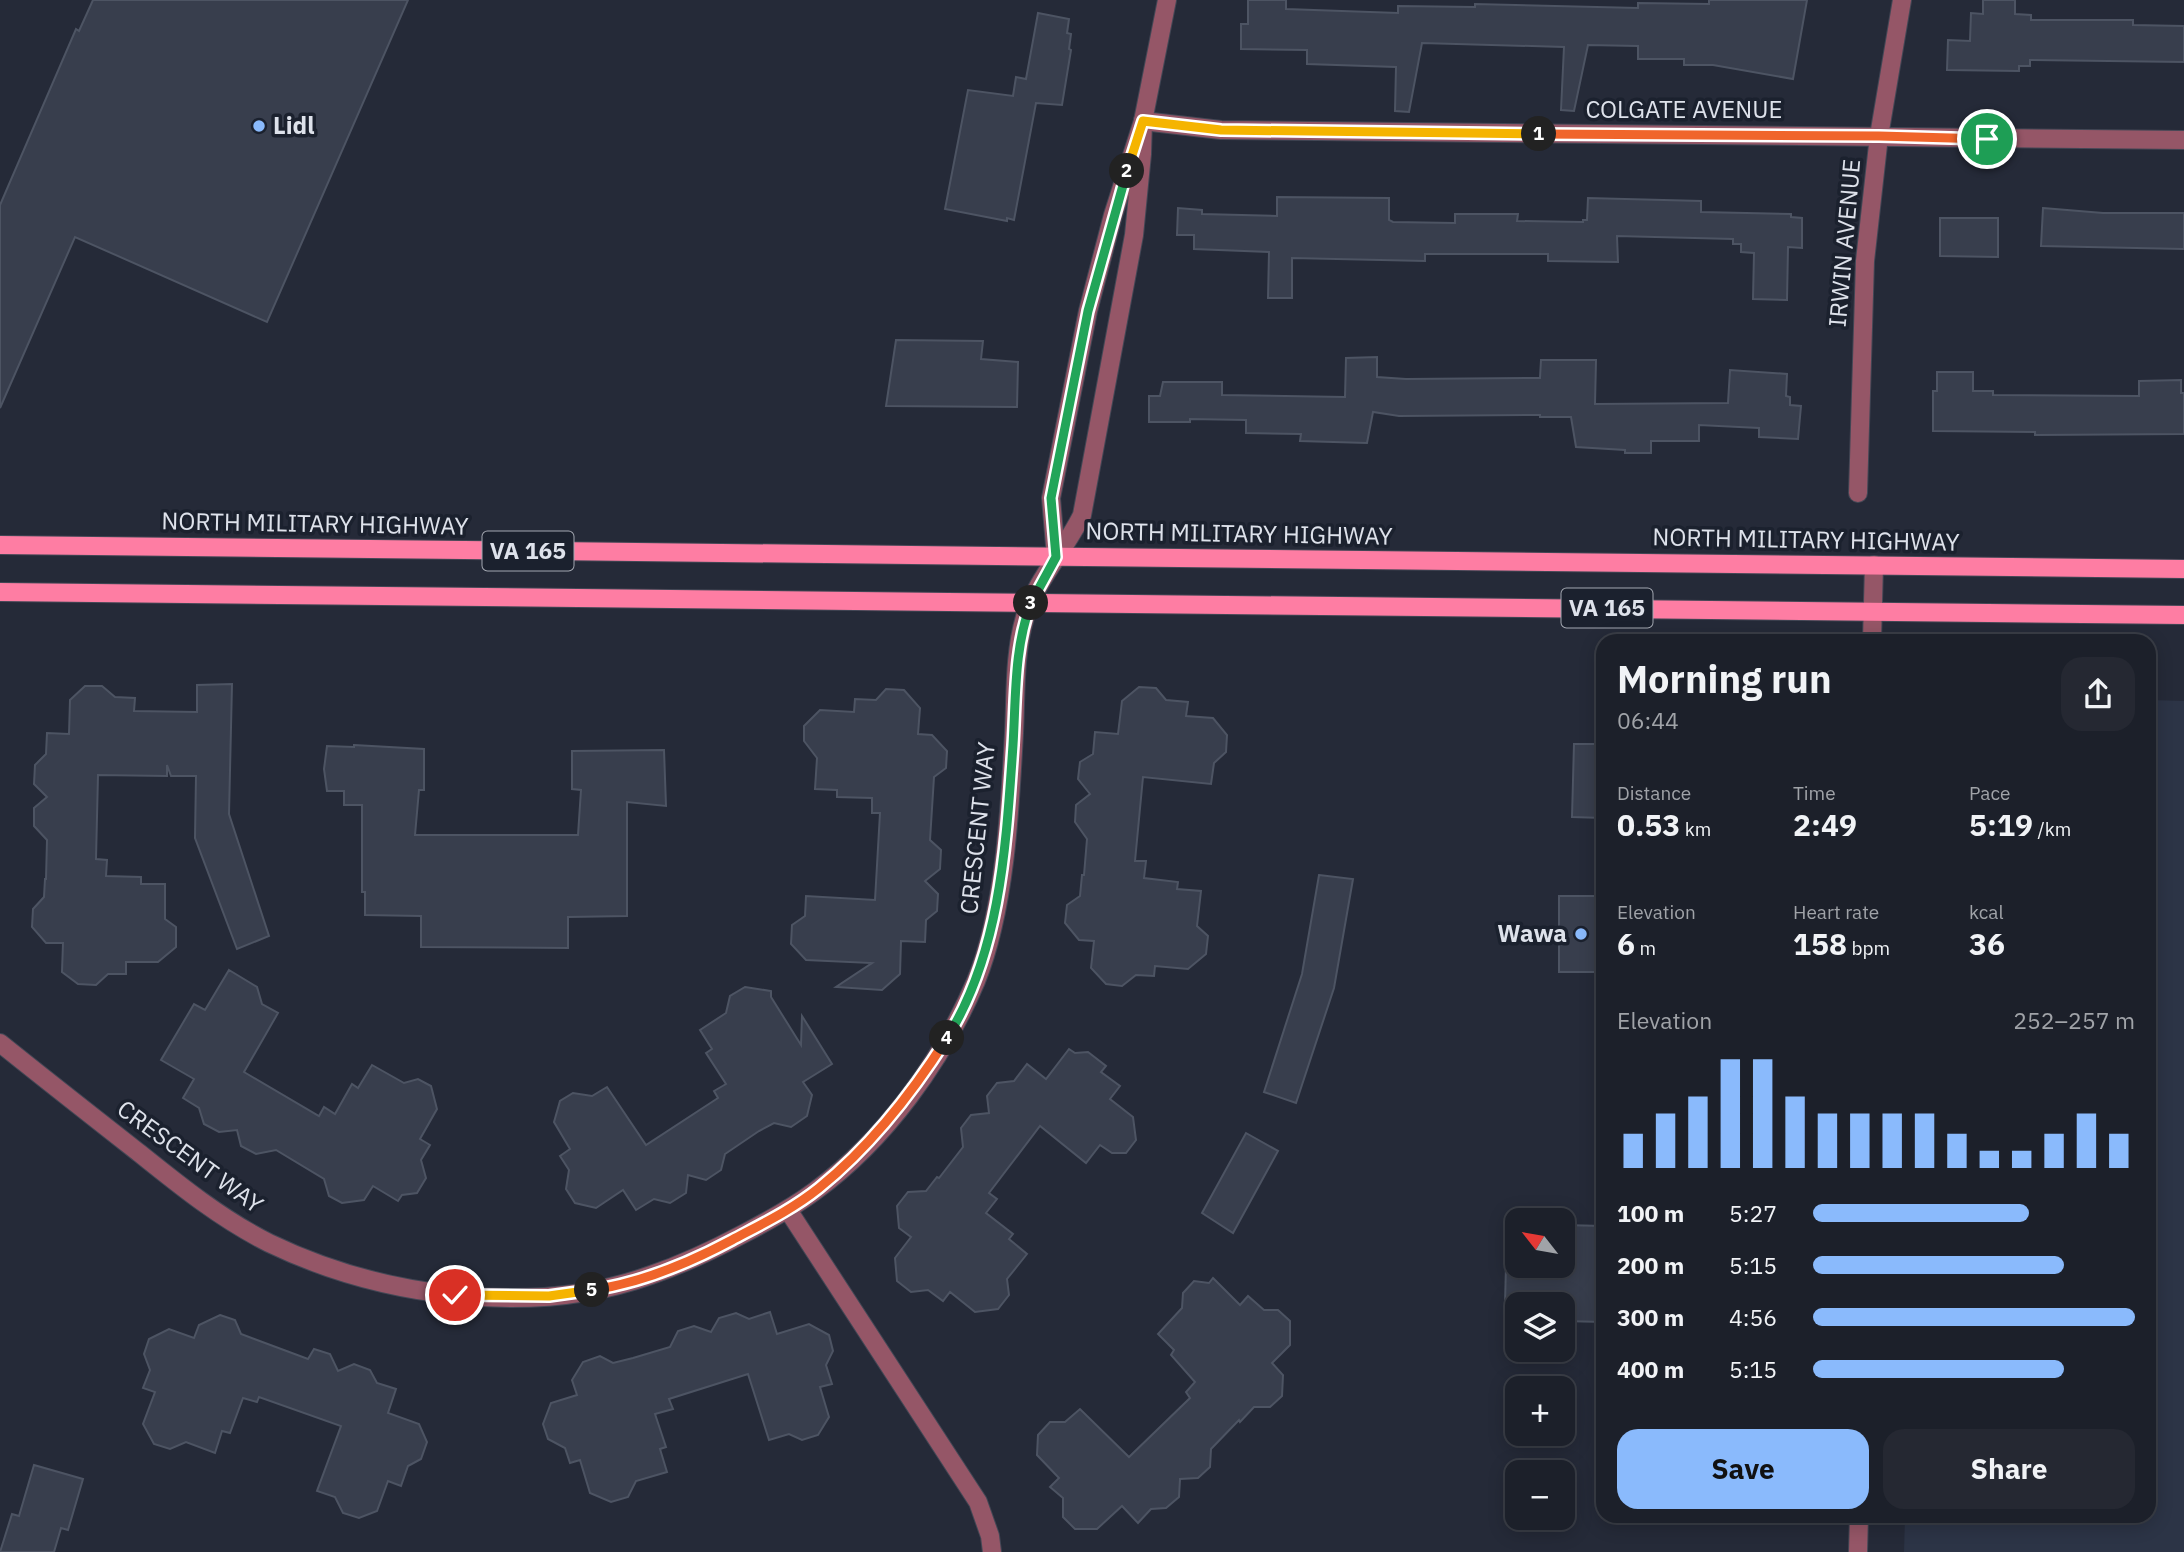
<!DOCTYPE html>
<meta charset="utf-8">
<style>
body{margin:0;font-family:"IBM Plex Sans",sans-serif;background:#252832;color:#f1f3f6;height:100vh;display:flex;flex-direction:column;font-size:26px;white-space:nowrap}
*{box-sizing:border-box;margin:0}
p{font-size:23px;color:#a0a3a8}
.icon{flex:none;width:38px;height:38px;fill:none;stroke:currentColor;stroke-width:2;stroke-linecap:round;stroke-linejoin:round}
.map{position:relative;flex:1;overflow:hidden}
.sheet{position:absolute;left:1596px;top:634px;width:560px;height:889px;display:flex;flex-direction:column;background:#1c202a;border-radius:21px;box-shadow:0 4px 18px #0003,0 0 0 2px #3a3e47}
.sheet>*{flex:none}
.needle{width:46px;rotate:301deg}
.buttons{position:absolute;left:1505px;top:1208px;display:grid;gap:14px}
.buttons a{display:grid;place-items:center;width:70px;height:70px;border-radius:14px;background:#1c202a;box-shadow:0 4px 18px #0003,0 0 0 2px #3a3e47;font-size:35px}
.pin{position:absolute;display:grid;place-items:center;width:60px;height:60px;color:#fff;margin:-30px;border:4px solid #fff;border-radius:50%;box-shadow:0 2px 7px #0007}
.km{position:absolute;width:35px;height:35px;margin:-18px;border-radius:50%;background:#222;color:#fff;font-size:19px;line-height:35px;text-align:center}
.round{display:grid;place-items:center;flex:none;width:74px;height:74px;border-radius:21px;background:#252832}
.summary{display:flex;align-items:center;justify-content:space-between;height:119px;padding:0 21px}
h1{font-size:38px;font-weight:700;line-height:52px}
.figures{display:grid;grid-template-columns:repeat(3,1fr);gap:10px;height:119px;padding:7px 21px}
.figures div{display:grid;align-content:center}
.figures b{font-size:30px;font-weight:700}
.figures small{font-size:19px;font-weight:400}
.figures p{font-size:19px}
.chart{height:196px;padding:14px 21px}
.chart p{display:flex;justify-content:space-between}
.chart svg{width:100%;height:126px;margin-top:7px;stroke:#8abafc;stroke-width:6}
.cta{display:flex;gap:14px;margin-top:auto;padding:14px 21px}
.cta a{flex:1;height:80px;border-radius:21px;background:#8abafc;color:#111;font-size:28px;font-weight:700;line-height:80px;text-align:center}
.cta a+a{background:#252832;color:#f1f3f6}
ul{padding:0 21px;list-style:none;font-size:23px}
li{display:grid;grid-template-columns:112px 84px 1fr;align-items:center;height:52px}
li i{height:18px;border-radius:9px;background:#8abafc}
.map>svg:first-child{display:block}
.built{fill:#2c3446}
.building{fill:#383e4d;stroke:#4d5463;stroke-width:2}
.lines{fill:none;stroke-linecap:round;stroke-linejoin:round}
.street-casing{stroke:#434755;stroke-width:20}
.primary-casing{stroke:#434755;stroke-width:20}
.street{stroke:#955667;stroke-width:18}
.primary{stroke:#fe7da3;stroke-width:18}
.split-1-casing{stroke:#fff;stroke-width:14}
.split-2-casing{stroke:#fff;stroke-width:14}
.split-3-casing{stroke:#fff;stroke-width:14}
.split-4-casing{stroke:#fff;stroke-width:14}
.split-5-casing{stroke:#fff;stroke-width:14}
.split-6-casing{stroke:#fff;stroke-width:14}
.split-1{stroke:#f0652b;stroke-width:9}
.split-2{stroke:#f5b400;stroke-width:9}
.split-3{stroke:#22a559;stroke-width:9}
.split-4{stroke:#22a559;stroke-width:9}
.split-5{stroke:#f0652b;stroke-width:9}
.split-6{stroke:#f5b400;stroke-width:9}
.poi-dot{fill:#8abafc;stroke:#1b212e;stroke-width:2.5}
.labels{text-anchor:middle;stroke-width:7;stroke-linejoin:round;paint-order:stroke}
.shield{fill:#1b212e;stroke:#a4a8b2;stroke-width:2}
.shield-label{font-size:23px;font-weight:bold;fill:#dee2eb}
.street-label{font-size:24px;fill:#dee2eb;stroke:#1b212e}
.poi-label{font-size:24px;font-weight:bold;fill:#dee2eb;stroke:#1b212e;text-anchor:start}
</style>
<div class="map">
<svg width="2184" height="1552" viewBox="0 0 2184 1552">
<rect width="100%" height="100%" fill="#252a38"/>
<!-- built -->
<polygon class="built" points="2149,700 2184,701 2184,1552 1904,1552 1905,1516 2149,1516"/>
<!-- building -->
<g class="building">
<polygon points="93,0 408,0 267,322 75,237 0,408 0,205 76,29 79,31"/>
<polygon points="1248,0 1286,0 1286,9 1398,13 1398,6 1475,7 1475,4 1638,8 1638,3 1709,4 1709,0 1807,0 1793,79 1713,65 1684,65 1684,59 1638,59 1638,46 1588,45 1574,111 1561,110 1564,47 1422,43 1409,112 1395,111 1396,67 1307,64 1307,50 1241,49 1241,24 1248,24"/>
<polygon points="1983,0 2015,0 2015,14 2031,15 2031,20 2133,20 2133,25 2184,26 2184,62 2030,60 2030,66 2019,66 2019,71 1947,70 1948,40 1970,41 1971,13 1983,14"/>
<polygon points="1038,13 1069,19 1067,33 1071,34 1069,49 1071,50 1062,105 1036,103 1014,220 1007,218 1007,221 945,209 968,90 1013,96 1016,77 1026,79"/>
<polygon points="1277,197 1389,198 1389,220 1393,222 1455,223 1455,214 1518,214 1517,221 1583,222 1583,220 1587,220 1588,198 1701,201 1701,212 1791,214 1791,217 1802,218 1802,248 1788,247 1787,300 1753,299 1754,253 1741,252 1741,244 1733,244 1733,239 1617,236 1618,262 1548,261 1548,254 1425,254 1425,261 1292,258 1292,298 1268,298 1269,252 1194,249 1194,235 1177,235 1178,208 1202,210 1202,214 1277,216"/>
<polygon points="2043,208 2103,213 2184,213 2184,249 2041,246"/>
<polygon points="1940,218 1998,218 1998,257 1940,256"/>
<polygon points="896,340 983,341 981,359 1018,362 1017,407 886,406"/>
<polygon points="1377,357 1377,377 1406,379 1540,378 1541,360 1596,360 1595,404 1728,403 1730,370 1787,374 1786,396 1790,397 1790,405 1801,406 1798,439 1759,437 1759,428 1699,425 1699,441 1651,441 1651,453 1625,453 1625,450 1576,447 1571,417 1540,417 1540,415 1399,416 1373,412 1367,443 1300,441 1301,434 1246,433 1246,420 1190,419 1190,422 1149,422 1149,396 1160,396 1163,382 1222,382 1222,395 1345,397 1346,358"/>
<polygon points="1937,372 1973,372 1973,391 1993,391 1993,395 2139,396 2139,381 2181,380 2181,393 2184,393 2184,434 2035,435 2035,432 1933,431 1933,391 1937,391"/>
<polygon points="232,684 229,814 269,936 237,949 195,838 196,776 171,776 167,765 167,776 98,775 96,859 107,860 106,876 141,877 141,884 165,884 165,919 176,927 176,947 158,962 126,962 126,974 108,974 96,985 78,984 62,972 63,943 46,943 32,927 33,909 44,897 45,879 46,879 47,840 34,826 34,808 47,797 34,784 35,765 46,754 47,733 69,734 70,700 85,686 102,686 115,697 135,698 134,711 197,712 197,685"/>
<polygon points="1139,687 1156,688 1166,700 1188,702 1186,716 1213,718 1227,735 1226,752 1214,763 1211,784 1143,777 1135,861 1146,861 1144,878 1178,882 1177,889 1201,891 1197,926 1208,936 1206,954 1188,969 1155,966 1154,976 1136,975 1122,986 1106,984 1091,968 1094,941 1079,940 1065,923 1067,905 1080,896 1082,875 1084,875 1087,839 1075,822 1076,805 1090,794 1078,779 1080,762 1093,754 1095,732 1118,734 1122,701"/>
<polygon points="886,689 904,690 920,708 918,734 932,735 947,751 946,768 934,777 930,840 941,850 940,869 925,881 938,894 937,911 926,920 925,942 901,941 900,974 882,990 836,987 872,963 806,960 791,944 792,925 805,916 806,896 875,900 880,813 872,813 872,798 837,797 837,790 815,789 817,758 804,741 804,726 820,710 854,712 855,699 876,700"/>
<polygon points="1574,744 1603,744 1603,818 1572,817"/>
<polygon points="354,745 424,749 424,790 419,790 415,835 578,835 581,790 572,789 572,751 664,750 666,806 627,802 627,916 568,917 568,948 421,947 421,916 365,915 365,892 362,892 362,805 344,805 344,791 327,791 324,769 327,746 354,747"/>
<polygon points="1319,875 1353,879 1334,988 1296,1103 1264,1092 1302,974"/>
<rect x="1559" y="896" width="44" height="76"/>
<polygon points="229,970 257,987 262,1004 278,1013 244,1072 319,1116 324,1107 335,1114 352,1084 358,1088 372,1065 404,1083 418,1079 431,1086 437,1109 420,1139 430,1145 421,1160 426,1178 417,1193 402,1195 398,1201 373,1186 364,1200 342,1203 329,1196 324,1179 276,1150 256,1154 241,1146 237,1130 219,1132 204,1124 199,1108 183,1098 194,1079 161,1060 194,1004 205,1010"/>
<polygon points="745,987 771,991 771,997 801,1045 802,1016 832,1064 803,1082 812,1095 807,1116 791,1127 774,1123 759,1131 725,1154 721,1170 706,1180 688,1175 686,1193 670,1203 654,1199 636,1210 623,1190 596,1208 575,1203 566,1189 569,1170 560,1156 570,1149 554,1122 560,1101 573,1093 592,1096 607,1087 646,1145 718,1098 714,1091 726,1084 706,1053 712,1049 700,1030 726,1013 730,996"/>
<polygon points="1069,1049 1075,1053 1088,1052 1106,1066 1101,1072 1120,1086 1110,1099 1133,1117 1136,1140 1126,1153 1112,1153 1100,1145 1086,1163 1040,1126 989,1193 997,1199 986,1213 1013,1234 1009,1239 1027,1254 1007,1279 1009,1295 998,1309 975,1312 950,1292 943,1301 928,1290 911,1292 897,1281 895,1258 911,1237 899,1228 897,1206 908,1192 926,1191 937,1177 939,1178 963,1147 961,1128 971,1115 989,1113 987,1096 997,1083 1014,1081 1027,1064 1046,1079"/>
<polygon points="1246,1133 1278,1151 1233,1233 1202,1213"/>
<polygon points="1563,1225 1603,1226 1603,1322 1563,1321 1563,1304 1505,1304 1506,1265 1563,1265"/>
<polygon points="1213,1278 1240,1305 1248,1296 1264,1310 1278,1310 1290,1321 1290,1345 1272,1363 1283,1375 1282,1396 1270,1407 1254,1407 1240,1422 1239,1420 1211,1449 1210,1467 1198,1478 1180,1479 1179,1497 1166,1508 1151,1509 1138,1523 1122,1506 1097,1529 1075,1529 1063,1517 1063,1498 1050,1487 1059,1478 1037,1455 1038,1435 1050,1422 1065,1422 1080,1409 1129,1457 1190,1398 1186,1392 1195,1382 1171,1355 1174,1350 1158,1334 1182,1308 1183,1293 1194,1281 1209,1283"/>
<polygon points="770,1312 777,1334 809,1324 829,1335 833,1351 826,1365 832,1384 820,1387 829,1417 818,1435 802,1440 789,1434 769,1440 748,1374 669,1399 673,1409 655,1414 666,1447 660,1449 667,1472 636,1481 628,1497 611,1502 590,1493 580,1460 570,1463 565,1448 548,1439 543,1424 551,1403 577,1395 572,1380 583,1362 600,1356 613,1363 633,1358 670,1347 678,1331 694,1326 711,1332 719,1318 736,1313 749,1319"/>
<polygon points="220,1315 235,1320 241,1334 308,1359 314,1349 330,1354 338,1371 354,1364 370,1370 377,1383 396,1389 388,1413 419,1424 427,1442 421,1459 408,1466 401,1486 388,1481 377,1511 359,1518 343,1513 335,1497 317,1491 341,1426 259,1397 257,1402 243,1398 230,1433 222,1431 215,1453 186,1442 170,1449 154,1444 143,1424 155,1392 143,1388 150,1370 144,1354 149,1339 169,1329 194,1338 199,1325"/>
<polygon points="34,1465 83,1479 68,1530 61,1528 54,1552 0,1552 12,1514 19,1516"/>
</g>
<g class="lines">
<!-- street casing -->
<g class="street-casing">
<g id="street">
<polyline points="1143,121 1221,130 2184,140"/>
<polyline points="1858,493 1865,261 1879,136 1902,0"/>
<polyline points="1056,557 1051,498 1088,311 1113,215 1143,121 1167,0"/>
<polyline points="1872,640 1874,565"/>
<path d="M0 1043C46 1080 92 1116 138 1152 179 1185 221 1219 269 1243 381 1297 532 1318 651 1275 683 1264 713 1250 743 1234 768 1221 792 1208 815 1191 885 1140 942 1061 976 981 1005 910 1010 810 1014 733 1016 695 1014 654 1025 617 1036 580 1065 550 1082 515L1134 235 1142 154 1143 121"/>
<polyline points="788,1210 978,1502 990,1536 992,1552"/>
<polyline points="1858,1552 1859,1516"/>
</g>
</g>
<!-- primary casing -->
<g class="primary-casing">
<g id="primary">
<polyline points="0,545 2184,569"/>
<polyline points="0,592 2184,615"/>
</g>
</g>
<!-- street -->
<use href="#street" class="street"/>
<!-- primary -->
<use href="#primary" class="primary"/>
</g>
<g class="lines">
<!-- split-1 casing -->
<g class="split-1-casing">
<polyline id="split-1" points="1539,134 1879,136 1987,139"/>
</g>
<!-- split-2 casing -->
<g class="split-2-casing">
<polyline id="split-2" points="1127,171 1143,121 1221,130 1539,134"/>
</g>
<!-- split-3 casing -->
<g class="split-3-casing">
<polyline id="split-3" points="1031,603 1056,557 1051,498 1088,311 1127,171"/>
</g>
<!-- split-4 casing -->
<g class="split-4-casing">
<path id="split-4" d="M947 1038C1001 951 1006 845 1013 745 1016 697 1014 648 1031 603"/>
</g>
<!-- split-5 casing -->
<g class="split-5-casing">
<path id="split-5" d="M592 1290C641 1283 689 1263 732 1240 762 1224 793 1209 819 1188 871 1146 911 1095 947 1038"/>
</g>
<!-- split-6 casing -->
<g class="split-6-casing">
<polyline id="split-6" points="455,1295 549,1296 592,1290"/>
</g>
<!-- split-1 -->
<use href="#split-1" class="split-1"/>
<!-- split-2 -->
<use href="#split-2" class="split-2"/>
<!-- split-3 -->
<use href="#split-3" class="split-3"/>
<!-- split-4 -->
<use href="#split-4" class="split-4"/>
<!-- split-5 -->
<use href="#split-5" class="split-5"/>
<!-- split-6 -->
<use href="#split-6" class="split-6"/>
</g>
<!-- markers -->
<g class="poi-dot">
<circle cx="259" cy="126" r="7"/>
<circle cx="1581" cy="934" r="7"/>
</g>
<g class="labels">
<!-- shield labels -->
<g class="shield">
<rect x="482.5" y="531.5" width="91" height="39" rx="5"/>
<rect x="1561.5" y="588.5" width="91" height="39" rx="5"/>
</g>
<g class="shield-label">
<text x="528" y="559">VA 165</text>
<text x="1607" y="616">VA 165</text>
</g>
<!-- street labels -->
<g class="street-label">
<text x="1684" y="118">COLGATE AVENUE</text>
<text transform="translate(1845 243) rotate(-85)" y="8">IRWIN AVENUE</text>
<text transform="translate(315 524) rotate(1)" y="8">NORTH MILITARY HIGHWAY</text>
<text transform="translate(1239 534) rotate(1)" y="8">NORTH MILITARY HIGHWAY</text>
<text transform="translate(1806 540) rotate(1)" y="8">NORTH MILITARY HIGHWAY</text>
<text transform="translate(978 828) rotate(-84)" y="8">CRESCENT WAY</text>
<text transform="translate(190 1157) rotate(36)" y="8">CRESCENT WAY</text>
</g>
<!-- poi labels -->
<g class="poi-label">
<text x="273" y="134">Lidl</text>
<text x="1567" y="942" text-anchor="end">Wawa</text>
</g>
</g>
</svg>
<div class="buttons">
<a><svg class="needle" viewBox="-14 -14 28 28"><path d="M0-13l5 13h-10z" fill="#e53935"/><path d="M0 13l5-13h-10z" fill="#a0a3a8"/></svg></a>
<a><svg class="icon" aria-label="layers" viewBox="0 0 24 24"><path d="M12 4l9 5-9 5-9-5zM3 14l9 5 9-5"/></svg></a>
<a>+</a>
<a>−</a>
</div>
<div class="pin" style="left:1987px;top:139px;background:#1e9e55"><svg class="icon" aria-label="arrive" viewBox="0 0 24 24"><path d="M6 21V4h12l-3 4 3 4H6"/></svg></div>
<div class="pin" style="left:455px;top:1295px;background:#d93025"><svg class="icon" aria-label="check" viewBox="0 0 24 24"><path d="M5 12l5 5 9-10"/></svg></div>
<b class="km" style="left:1539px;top:134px">1</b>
<b class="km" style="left:1127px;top:171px">2</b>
<b class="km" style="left:1031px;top:603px">3</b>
<b class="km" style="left:947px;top:1038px">4</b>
<b class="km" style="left:592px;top:1290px">5</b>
<section class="sheet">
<div class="summary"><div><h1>Morning run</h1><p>06:44</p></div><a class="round"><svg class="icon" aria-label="share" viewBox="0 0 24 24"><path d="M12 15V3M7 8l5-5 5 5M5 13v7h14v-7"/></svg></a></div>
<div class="figures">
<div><p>Distance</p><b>0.53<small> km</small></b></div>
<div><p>Time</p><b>2:49</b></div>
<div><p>Pace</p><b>5:19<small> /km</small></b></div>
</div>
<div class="figures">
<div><p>Elevation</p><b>6<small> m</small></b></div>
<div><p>Heart rate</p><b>158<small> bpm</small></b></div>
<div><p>kcal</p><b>36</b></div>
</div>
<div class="chart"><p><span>Elevation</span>252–257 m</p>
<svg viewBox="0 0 160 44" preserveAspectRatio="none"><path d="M5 44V32M15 44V25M25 44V19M35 44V6M45 44V6M55 44V19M65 44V25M75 44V25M85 44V25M95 44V25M105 44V32M115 44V38M125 44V38M135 44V32M145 44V25M155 44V32"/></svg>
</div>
<ul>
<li><b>100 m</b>5:27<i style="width:67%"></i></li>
<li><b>200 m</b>5:15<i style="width:78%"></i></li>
<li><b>300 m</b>4:56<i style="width:100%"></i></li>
<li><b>400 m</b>5:15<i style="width:78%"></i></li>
</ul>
<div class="cta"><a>Save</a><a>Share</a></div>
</section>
</div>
